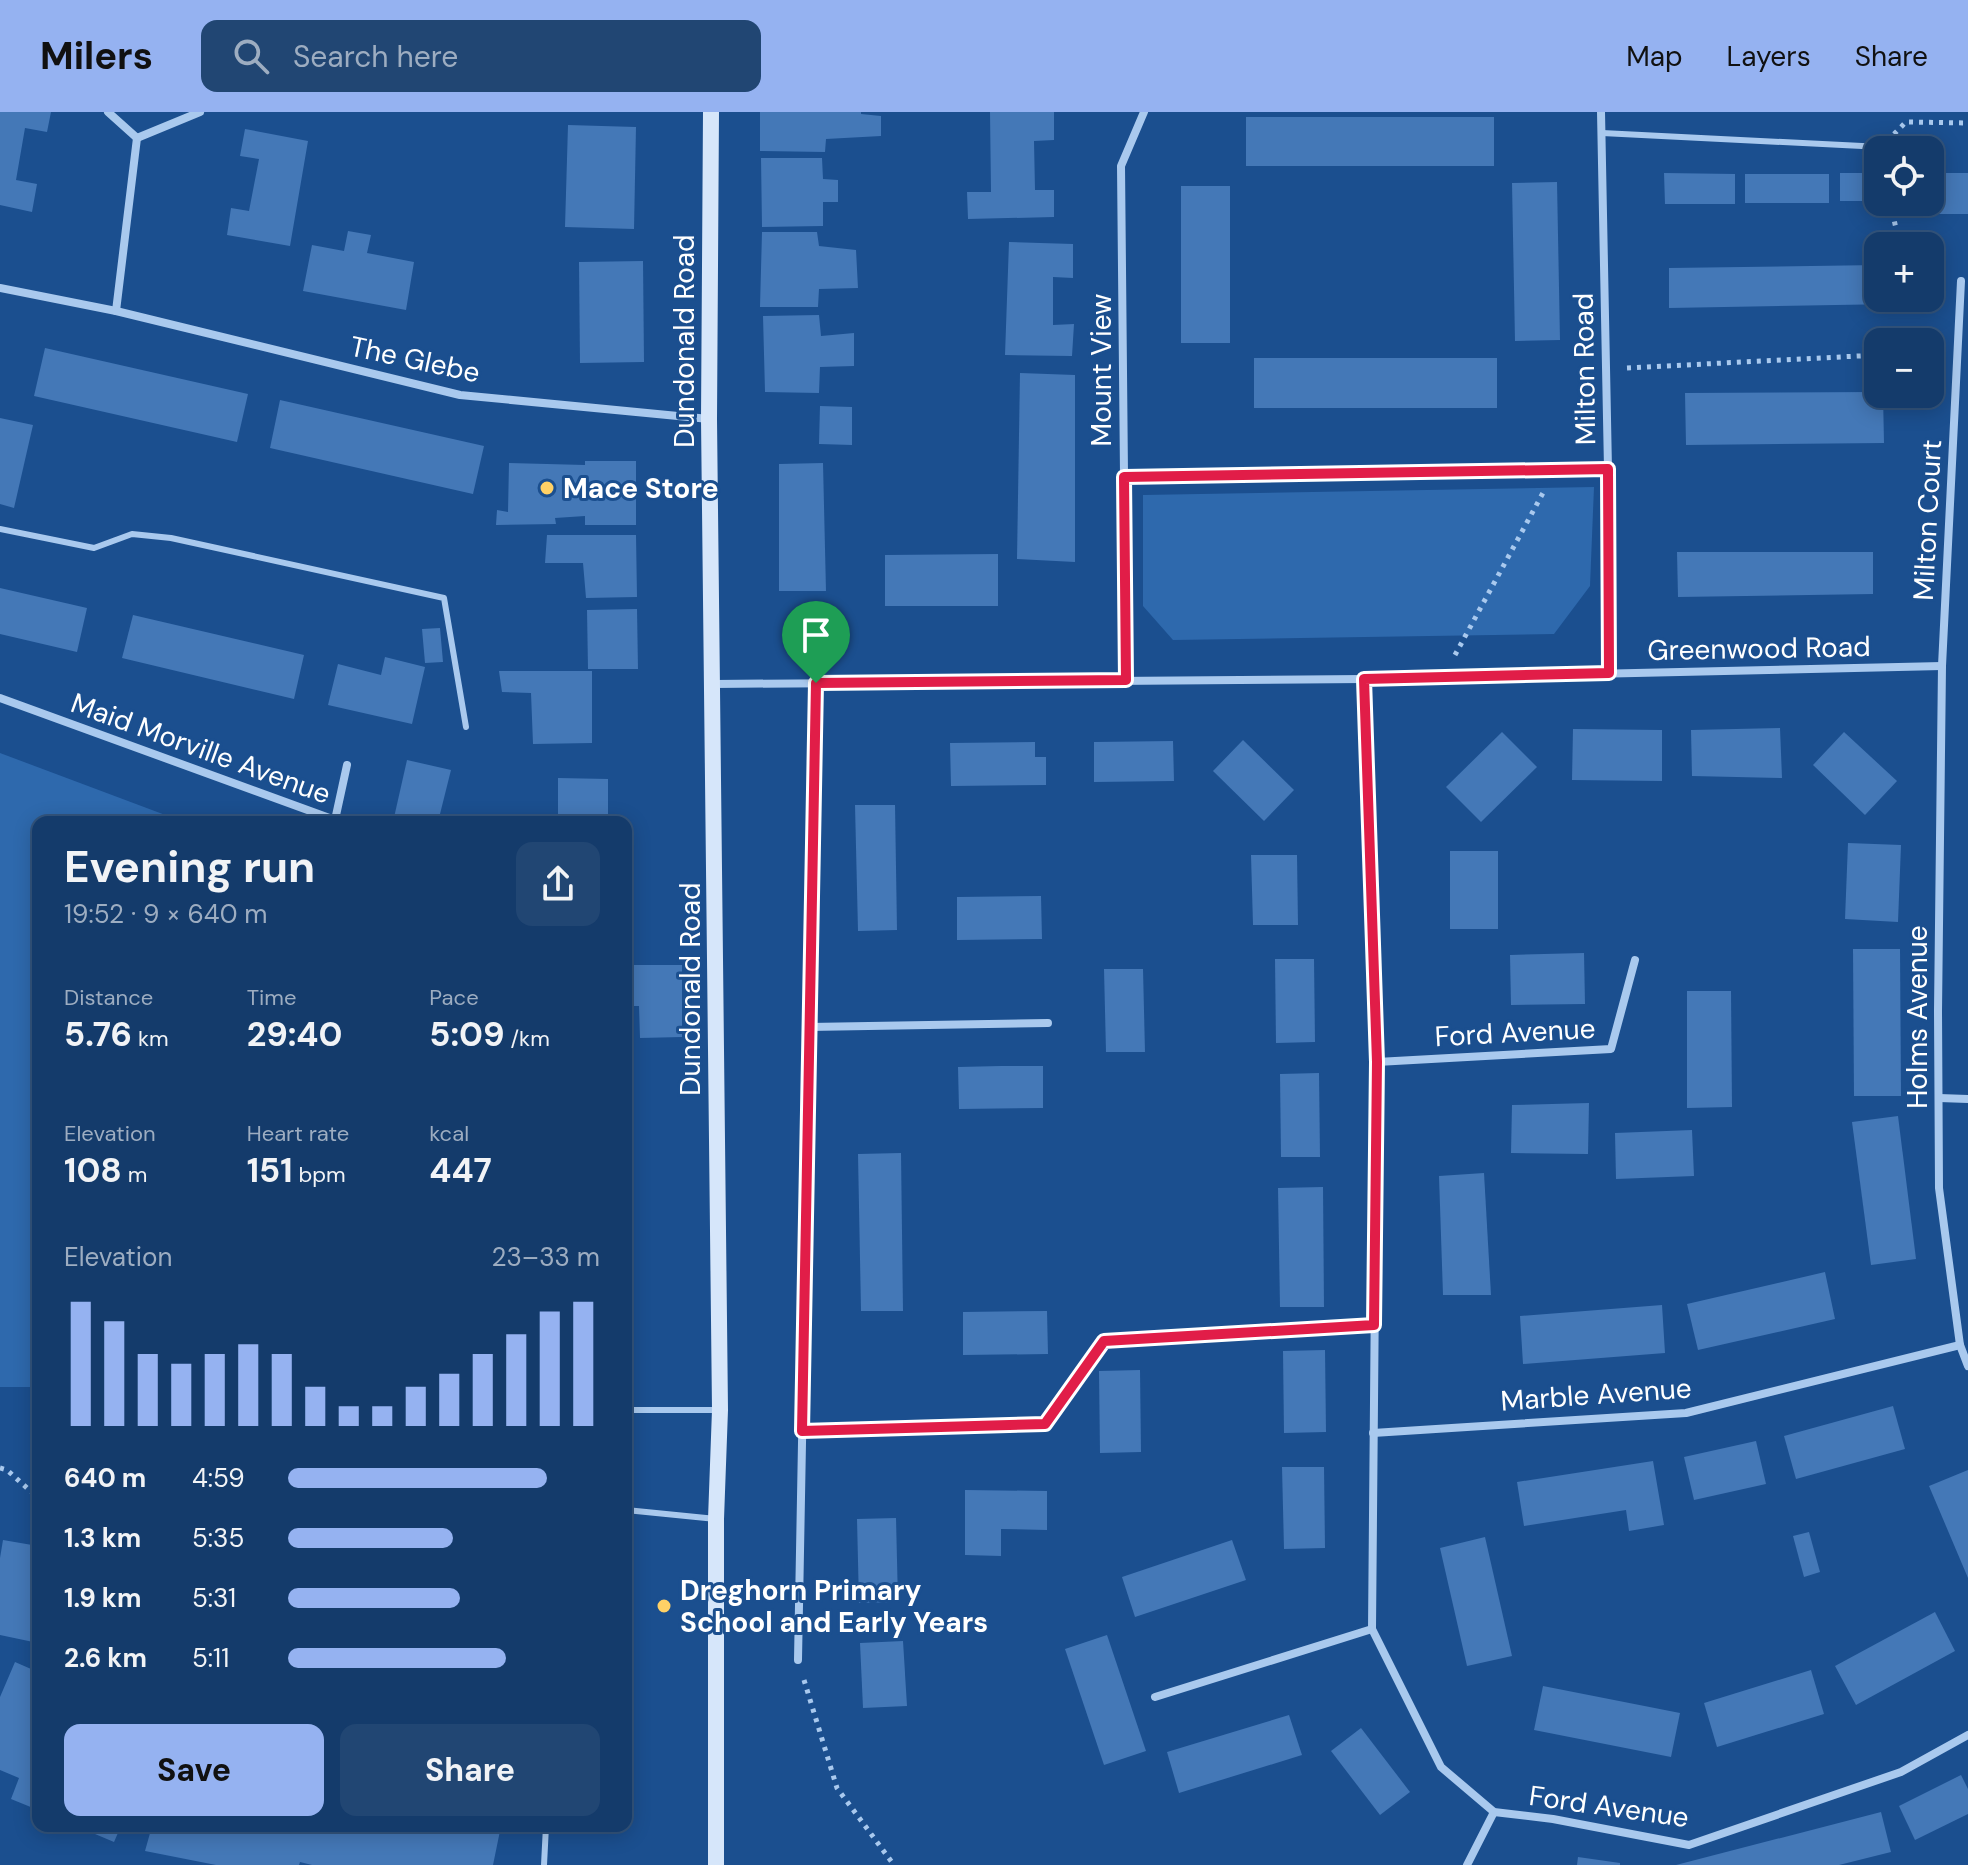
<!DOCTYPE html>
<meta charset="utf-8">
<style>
body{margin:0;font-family:"DM Sans",sans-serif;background:#214673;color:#f1f3f6;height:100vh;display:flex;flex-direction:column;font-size:30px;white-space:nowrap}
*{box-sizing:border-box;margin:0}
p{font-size:26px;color:#9dadc1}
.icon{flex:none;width:44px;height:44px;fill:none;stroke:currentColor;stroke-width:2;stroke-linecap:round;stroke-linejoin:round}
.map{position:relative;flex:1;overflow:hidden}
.drawer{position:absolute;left:32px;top:704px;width:600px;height:1016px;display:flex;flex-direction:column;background:#143b6b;border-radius:16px;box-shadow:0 4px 20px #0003,0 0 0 2px #33557e}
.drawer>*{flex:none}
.buttons{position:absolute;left:1864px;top:24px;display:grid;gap:16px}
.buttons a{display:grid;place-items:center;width:80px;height:80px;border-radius:16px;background:#143b6b;box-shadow:0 4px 20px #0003,0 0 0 2px #33557e;font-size:40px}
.pin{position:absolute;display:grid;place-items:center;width:68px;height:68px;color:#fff;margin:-82px -34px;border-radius:50% 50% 50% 0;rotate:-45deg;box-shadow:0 0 8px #0007}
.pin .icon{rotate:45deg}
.round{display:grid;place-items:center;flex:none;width:84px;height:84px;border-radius:16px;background:#214673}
.summary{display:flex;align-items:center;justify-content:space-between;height:136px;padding:0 32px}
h1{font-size:44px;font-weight:700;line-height:60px}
.figures{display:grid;grid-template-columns:repeat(3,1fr);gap:12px;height:136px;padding:8px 32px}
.figures div{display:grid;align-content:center}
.figures b{font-size:34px;font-weight:700}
.figures small{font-size:22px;font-weight:400}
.figures p{font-size:22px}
.chart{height:224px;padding:16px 32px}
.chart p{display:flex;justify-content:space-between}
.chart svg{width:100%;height:144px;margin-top:8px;stroke:#95b2f1;stroke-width:6}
.action{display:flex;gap:16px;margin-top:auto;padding:16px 32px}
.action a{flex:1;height:92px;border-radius:16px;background:#95b2f1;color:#111;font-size:32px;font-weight:700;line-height:92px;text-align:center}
.action a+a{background:#214673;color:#f1f3f6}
ul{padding:0 32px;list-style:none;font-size:26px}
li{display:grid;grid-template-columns:128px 96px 1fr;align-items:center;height:60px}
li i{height:20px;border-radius:10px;background:#95b2f1}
header{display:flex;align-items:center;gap:48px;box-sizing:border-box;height:112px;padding:0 40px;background:#95b2f1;color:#111}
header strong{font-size:38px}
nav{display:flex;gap:44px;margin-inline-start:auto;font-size:28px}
.search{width:560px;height:72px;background:#214673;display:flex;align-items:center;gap:20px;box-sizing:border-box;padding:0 28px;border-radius:16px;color:#9dadc1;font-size:30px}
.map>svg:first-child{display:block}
.green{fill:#2e69ad}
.building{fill:#4478b7}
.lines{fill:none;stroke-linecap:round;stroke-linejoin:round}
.path{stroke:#a9c9ee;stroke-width:5;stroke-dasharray:4 6;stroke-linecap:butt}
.service{stroke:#a9c9ee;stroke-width:6}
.minor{stroke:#a9c9ee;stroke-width:8}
.secondary{stroke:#d6e6fa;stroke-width:16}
.route-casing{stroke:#fff;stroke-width:16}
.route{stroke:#e11d48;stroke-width:10}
.poi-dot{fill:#ffd166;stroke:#1b4f8f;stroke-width:3}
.labels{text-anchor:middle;stroke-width:6;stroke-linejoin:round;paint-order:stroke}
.street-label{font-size:28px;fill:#fff;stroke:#1b4f8f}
.poi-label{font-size:28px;font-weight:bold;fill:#fff;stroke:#1b4f8f;text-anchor:start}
</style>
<header>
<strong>Milers</strong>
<div class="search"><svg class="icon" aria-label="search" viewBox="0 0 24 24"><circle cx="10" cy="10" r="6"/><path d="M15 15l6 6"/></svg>Search here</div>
<nav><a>Map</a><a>Layers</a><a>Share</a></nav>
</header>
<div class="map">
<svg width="1968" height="1753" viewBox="0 0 1968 1753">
<rect width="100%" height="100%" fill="#1b4f8f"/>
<!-- green -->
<g class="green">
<polygon points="1594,375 1590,474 1554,522 1173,528 1143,494 1143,383"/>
<polygon points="0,641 184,710 38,710 38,1275 0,1275"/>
</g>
<!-- building -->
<g class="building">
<polygon points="0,0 51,0 47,20 25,16 16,68 37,72 32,100 0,93"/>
<polygon points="760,0 861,0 861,2 881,4 881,24 826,27 825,40 760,39"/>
<polygon points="990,0 1054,0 1054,28 1034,29 1035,78 1054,78 1054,105 968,107 967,80 991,80"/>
<rect x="1246" y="5" width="248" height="49"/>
<polygon points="568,13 636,15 634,117 565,115"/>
<polygon points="245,17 308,29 290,134 227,123 231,96 249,99 259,47 240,44"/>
<polygon points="761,46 822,46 823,67 838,68 838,90 823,90 823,114 762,115"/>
<polygon points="1664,61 1735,62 1735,92 1665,92"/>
<rect x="1840" y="61" width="38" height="28"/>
<polygon points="1930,61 1968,61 1968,102 1919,102 1919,90 1930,90"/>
<rect x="1745" y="62" width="84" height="29"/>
<polygon points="1557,70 1560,228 1515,229 1512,71"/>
<rect x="1181" y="74" width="49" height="157"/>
<polygon points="348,119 371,123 367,141 414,150 406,198 303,179 312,133 344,139"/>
<polygon points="762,120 817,120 819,134 856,138 858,176 819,177 818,195 760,195"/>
<polygon points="1009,130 1073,132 1073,166 1053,165 1053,213 1074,212 1072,244 1005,243"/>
<polygon points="643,149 644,250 580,251 579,150"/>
<polygon points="1878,153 1878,186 1894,186 1894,192 1669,196 1669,156"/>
<polygon points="819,203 821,224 854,221 854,254 820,255 819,281 765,280 763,204"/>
<polygon points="45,236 248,282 237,330 34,284"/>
<rect x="1254" y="246" width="243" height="50"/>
<polygon points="1020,261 1075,263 1075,450 1017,447"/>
<polygon points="1878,280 1878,282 1883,282 1884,331 1686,333 1685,281"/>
<polygon points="280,288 484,334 473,382 270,336"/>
<polygon points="820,294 852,295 852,333 819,332"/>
<polygon points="0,306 33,313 14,396 0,392"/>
<polygon points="585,349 636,349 636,413 585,413 585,404 555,406 556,412 496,413 497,398 508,400 509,351 585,353"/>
<polygon points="823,351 826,479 779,479 779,352"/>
<polygon points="547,423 636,423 637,485 586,486 583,451 545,451"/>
<polygon points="1677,440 1873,440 1873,482 1678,485"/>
<polygon points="998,442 998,494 885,494 885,443"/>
<polygon points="0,476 87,496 77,540 0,522"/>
<polygon points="637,497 638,557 588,557 587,498"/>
<polygon points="133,503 304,543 294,587 122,546"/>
<polygon points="440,516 443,550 425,551 422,517"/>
<polygon points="385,545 425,555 412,612 328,593 338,552 381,563"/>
<polygon points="499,559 592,559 592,631 533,632 531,581 502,580"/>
<polygon points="1780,616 1782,666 1692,664 1691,618"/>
<polygon points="1573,617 1662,618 1662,669 1572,668"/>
<polygon points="1502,620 1537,655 1481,710 1446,675"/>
<polygon points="1844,620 1897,669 1865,703 1813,653"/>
<polygon points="1243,628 1294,678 1264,709 1213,659"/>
<polygon points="1173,629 1174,669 1094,670 1094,630"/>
<polygon points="1035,630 1035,645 1046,645 1046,673 951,674 950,631"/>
<polygon points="407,648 451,658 438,710 393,710"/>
<polygon points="558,666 608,667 608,710 558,710"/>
<polygon points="855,693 895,693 897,818 858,819"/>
<polygon points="1848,731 1901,733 1898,810 1845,807"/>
<rect x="1450" y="739" width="48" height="78"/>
<polygon points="1251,743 1297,743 1298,813 1253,813"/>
<polygon points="1041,784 1042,827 957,828 957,785"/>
<polygon points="1853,837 1900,837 1901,984 1854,984"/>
<polygon points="1584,841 1585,892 1511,893 1510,843"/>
<polygon points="1275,847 1314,847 1315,930 1276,931"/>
<polygon points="626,853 682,853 682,925 640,926 639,894 626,894"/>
<polygon points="1104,857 1143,857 1145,940 1106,940"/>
<polygon points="1687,879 1731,879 1732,995 1687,996"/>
<polygon points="1001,954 1043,954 1043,996 959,997 958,955"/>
<polygon points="1319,961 1320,1045 1281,1045 1280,962"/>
<polygon points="1589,991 1588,1042 1511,1041 1512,993"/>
<polygon points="1898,1004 1916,1147 1871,1153 1852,1010"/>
<polygon points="1692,1018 1694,1064 1616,1067 1615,1021"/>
<polygon points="901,1041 903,1199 861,1199 858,1042"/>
<polygon points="1484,1061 1491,1183 1443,1183 1439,1064"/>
<polygon points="1323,1075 1324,1195 1280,1195 1278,1076"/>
<polygon points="1825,1160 1835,1207 1698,1238 1687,1192"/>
<polygon points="1662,1193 1665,1241 1523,1252 1520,1204"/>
<polygon points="1047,1199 1048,1242 963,1243 963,1200"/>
<polygon points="1325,1238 1326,1320 1284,1321 1283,1239"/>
<polygon points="1140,1258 1141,1340 1100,1341 1099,1259"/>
<polygon points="1893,1294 1905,1337 1796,1367 1784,1324"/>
<polygon points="1756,1329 1766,1372 1694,1388 1684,1345"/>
<polygon points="1653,1349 1664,1413 1629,1419 1626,1398 1524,1414 1517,1370"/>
<polygon points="1282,1355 1324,1355 1325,1436 1284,1437"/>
<polygon points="1968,1358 1968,1466 1929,1374"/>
<polygon points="965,1378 1047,1379 1047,1418 1001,1417 1001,1444 965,1443"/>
<polygon points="896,1406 898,1490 859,1491 857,1407"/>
<polygon points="1809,1420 1820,1460 1804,1465 1793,1424"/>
<polygon points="1485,1425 1512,1544 1467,1554 1440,1436"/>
<polygon points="3,1428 38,1434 38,1531 0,1523 0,1446"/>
<polygon points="1232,1428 1246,1468 1135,1505 1122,1465"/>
<polygon points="1935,1500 1955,1539 1856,1593 1835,1554"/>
<polygon points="1107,1523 1146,1639 1104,1653 1065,1537"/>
<polygon points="903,1529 907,1594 863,1596 860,1531"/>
<polygon points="15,1550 38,1560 38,1698 11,1687 19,1666 0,1658 0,1585"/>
<polygon points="1811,1558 1824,1602 1717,1635 1704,1591"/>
<polygon points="1543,1574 1680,1601 1671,1645 1534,1618"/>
<polygon points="1289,1603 1302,1643 1179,1681 1167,1640"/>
<polygon points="1361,1616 1410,1680 1380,1703 1331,1639"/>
<polygon points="1961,1663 1968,1677 1968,1702 1915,1728 1899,1694"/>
<polygon points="1881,1700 1891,1740 1839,1753 1676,1753"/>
<polygon points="76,1714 121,1714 114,1730"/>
<polygon points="152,1714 501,1714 493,1753 312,1753 300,1750 299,1753 216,1753 145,1739"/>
<polygon points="1578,1745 1620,1751 1620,1753 1577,1753"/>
</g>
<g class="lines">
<!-- path -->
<g class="path">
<polyline points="1894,22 1906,10 1968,11"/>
<polyline points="1890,90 1900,134"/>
<polyline points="1930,154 1944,161"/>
<polyline points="1627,256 1878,243"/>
<polyline points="1455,543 1544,379"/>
<polyline points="1057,1295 1104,1229 1353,1214"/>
<polyline points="0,1356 7,1358 38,1386"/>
<polyline points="804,1568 837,1676 894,1753"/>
</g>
<!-- service -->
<g class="service">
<polyline points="1602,21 1882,35"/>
<polyline points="0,417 94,436 132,422 171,426 444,486 466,615"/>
<polyline points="626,1298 718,1298"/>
<polyline points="626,1398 716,1407"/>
<polyline points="544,1753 546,1714"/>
</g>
<!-- minor -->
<g class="minor">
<polyline points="108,0 137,26"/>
<polyline points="1601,0 1608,357 1609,561"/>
<polyline points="137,26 200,0"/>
<polyline points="1961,169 1942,554 1938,899 1939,1076 1960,1233 1968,1254"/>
<polyline points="0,176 116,199 460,283 709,307"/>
<polyline points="116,199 137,26"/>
<polyline points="1124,365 1608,357"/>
<polyline points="1364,567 1377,950 1372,1517 1441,1655 1494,1700 1553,1707 1689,1733 1901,1660 1968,1623"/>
<polyline points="1126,568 1121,54 1144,0"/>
<polyline points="714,572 1364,567 1942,554"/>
<polyline points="0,586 335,708 347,653"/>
<polyline points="809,915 1048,911"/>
<polyline points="1377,950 1611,937 1635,848"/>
<polyline points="1939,986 1968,987"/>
<polyline points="802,1319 1045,1312"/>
<polyline points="1373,1321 1686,1301 1960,1233"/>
<polyline points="798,1548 816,571"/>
<polyline points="1155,1585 1372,1517"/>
<polyline points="1467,1753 1494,1700"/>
</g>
<!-- secondary -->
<polyline class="secondary" points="711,0 709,307 720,1298 716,1407 716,1753"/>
</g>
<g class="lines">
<!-- route casing -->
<g class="route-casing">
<polygon id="route" points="1608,357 1609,561 1364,567 1377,950 1374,1213 1104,1229 1045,1312 802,1319 816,571 1126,568 1124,365"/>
</g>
<!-- route -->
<use href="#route" class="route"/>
</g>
<!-- markers -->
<g class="poi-dot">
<circle cx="547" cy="376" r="8"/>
<circle cx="664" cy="1494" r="8"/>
</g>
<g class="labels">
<!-- street labels -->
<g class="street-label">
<text transform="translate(684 229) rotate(-90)" y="10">Dundonald Road</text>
<text transform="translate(415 247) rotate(12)" y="10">The Glebe</text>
<text transform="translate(1584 257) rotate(-91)" y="10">Milton Road</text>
<text transform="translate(1101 258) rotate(-90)" y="10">Mount View</text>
<text transform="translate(1927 408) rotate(-87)" y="10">Milton Court</text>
<text transform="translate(1759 536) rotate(-1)" y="10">Greenwood Road</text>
<text transform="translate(201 636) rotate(20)" y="10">Maid Morville Avenue</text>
<text transform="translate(690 877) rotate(-90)" y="10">Dundonald Road</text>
<text transform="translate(1917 905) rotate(-90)" y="10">Holms Avenue</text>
<text transform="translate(1515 920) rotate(-3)" y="10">Ford Avenue</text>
<text transform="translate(1596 1282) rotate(-4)" y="10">Marble Avenue</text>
<text transform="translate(1609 1694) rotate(8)" y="10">Ford Avenue</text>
</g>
<!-- poi labels -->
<g class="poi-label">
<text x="563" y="386">Mace Store</text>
<text x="680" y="1488">Dreghorn Primary<tspan x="680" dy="32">School and Early Years</tspan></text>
</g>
</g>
</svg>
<div class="buttons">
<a><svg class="icon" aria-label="locate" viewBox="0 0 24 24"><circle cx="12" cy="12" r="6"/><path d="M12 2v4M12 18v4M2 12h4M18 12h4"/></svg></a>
<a>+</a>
<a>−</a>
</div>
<div class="pin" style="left:816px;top:571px;background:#1e9e55"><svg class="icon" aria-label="arrive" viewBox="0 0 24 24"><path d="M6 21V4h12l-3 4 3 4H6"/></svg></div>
<section class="drawer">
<div class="summary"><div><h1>Evening run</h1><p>19:52 · 9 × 640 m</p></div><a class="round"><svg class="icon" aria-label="share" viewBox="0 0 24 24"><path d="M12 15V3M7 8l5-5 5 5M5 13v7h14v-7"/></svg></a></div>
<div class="figures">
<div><p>Distance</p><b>5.76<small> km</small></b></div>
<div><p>Time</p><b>29:40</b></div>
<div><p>Pace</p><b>5:09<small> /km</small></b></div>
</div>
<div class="figures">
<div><p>Elevation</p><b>108<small> m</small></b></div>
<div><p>Heart rate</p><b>151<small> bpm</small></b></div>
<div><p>kcal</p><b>447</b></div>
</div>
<div class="chart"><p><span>Elevation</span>23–33 m</p>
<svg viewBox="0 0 160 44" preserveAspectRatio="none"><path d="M5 44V6M15 44V12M25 44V22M35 44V25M45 44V22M55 44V19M65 44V22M75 44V32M85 44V38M95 44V38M105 44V32M115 44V28M125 44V22M135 44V16M145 44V9M155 44V6"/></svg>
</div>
<ul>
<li><b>640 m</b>4:59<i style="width:83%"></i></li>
<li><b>1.3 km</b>5:35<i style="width:53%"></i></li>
<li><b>1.9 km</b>5:31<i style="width:55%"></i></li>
<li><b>2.6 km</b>5:11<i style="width:70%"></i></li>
</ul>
<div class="action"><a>Save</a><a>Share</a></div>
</section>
</div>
